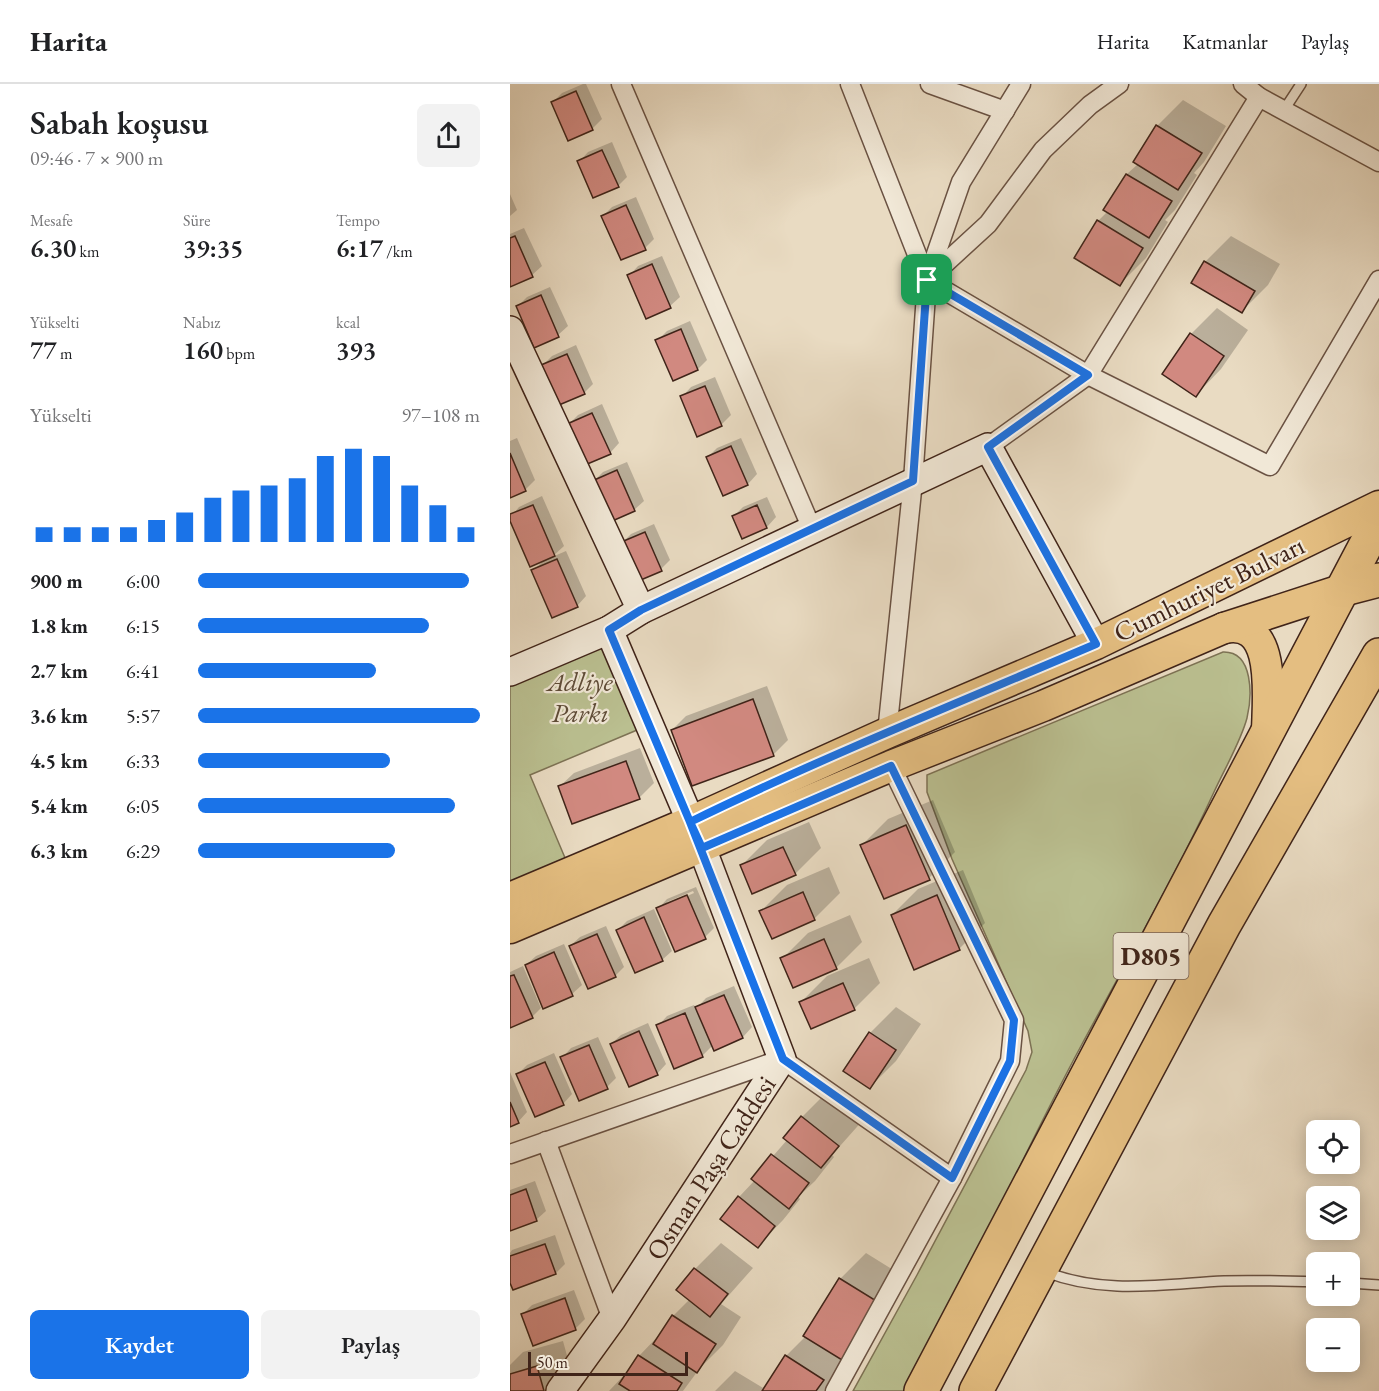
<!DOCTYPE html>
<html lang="tr">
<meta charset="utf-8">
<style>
body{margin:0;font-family:"EB Garamond",serif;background:#f2f2f2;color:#202124;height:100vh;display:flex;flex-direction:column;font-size:22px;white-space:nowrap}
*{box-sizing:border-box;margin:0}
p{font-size:20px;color:#757577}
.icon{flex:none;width:33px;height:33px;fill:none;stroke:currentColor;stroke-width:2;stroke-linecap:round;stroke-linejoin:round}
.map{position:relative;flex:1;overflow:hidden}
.details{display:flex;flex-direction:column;background:#fff;width:510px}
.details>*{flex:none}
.buttons{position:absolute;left:796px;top:1036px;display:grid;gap:12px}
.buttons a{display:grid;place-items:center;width:54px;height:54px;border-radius:9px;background:#fff;box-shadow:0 3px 15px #0003;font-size:30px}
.scale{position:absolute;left:18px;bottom:15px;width:160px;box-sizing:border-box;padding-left:6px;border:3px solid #402419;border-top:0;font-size:16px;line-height:21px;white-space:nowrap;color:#402419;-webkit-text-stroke:4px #f1e8d7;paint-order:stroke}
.pin{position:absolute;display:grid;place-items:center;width:51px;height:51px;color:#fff;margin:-26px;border-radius:12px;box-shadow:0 3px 9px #0006}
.round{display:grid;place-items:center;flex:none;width:63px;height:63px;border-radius:9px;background:#f2f2f2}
.headline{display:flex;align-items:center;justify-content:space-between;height:102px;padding:0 30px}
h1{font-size:33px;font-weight:600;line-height:45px}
.metrics{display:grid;grid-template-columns:repeat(3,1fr);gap:9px;height:102px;padding:6px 30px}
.metrics div{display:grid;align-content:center}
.metrics b{font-size:26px;font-weight:600}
.metrics small{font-size:16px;font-weight:400}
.metrics p{font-size:16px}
.chart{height:168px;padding:12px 30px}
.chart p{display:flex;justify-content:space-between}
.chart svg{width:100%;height:108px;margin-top:6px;stroke:#1a73e8;stroke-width:6}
.cta{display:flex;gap:12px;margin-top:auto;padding:12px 30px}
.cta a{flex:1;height:69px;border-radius:9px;background:#1a73e8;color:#fff;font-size:24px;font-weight:600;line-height:69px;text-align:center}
.cta a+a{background:#f2f2f2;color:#202124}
ul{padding:0 30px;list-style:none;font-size:20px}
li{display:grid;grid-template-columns:96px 72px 1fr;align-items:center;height:45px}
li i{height:15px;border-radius:8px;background:#1a73e8}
header{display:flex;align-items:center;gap:36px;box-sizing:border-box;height:84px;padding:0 30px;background:#fff;border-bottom:2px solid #e0e0e0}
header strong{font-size:28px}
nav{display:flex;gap:33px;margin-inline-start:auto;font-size:21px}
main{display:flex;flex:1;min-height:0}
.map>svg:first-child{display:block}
.green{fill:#babf90;stroke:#7d7254;stroke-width:1.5}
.shadow{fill:#0003;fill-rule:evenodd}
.building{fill:#d18980;stroke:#402419;stroke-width:1.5}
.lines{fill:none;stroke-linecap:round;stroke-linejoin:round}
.lane-casing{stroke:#6a5243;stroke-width:12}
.street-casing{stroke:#6a5243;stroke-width:21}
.secondary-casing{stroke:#402419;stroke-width:30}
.primary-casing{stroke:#402419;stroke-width:33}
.highway-casing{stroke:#402419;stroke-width:36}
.lane{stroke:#f1e8d7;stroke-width:9}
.street{stroke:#f1e8d7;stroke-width:18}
.secondary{stroke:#f1e8d7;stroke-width:27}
.primary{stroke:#e4be81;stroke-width:30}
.highway{stroke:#e4be81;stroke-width:33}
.route-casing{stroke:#fff;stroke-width:12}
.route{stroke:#1a73e8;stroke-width:8}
.labels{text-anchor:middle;stroke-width:4.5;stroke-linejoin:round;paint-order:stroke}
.shield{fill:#f1e8d7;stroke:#755f52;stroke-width:1.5}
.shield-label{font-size:26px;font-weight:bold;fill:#402419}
.street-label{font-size:27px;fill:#402419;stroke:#f1e8d7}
.park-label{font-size:27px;font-style:italic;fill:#5e4b37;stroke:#f1e8d7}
</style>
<header>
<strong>Harita</strong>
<nav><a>Harita</a><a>Katmanlar</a><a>Paylaş</a></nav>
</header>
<main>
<section class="details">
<div class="headline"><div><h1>Sabah koşusu</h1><p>09:46 · 7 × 900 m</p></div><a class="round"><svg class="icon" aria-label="share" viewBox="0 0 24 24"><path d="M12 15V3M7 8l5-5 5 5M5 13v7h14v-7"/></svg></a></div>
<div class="metrics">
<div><p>Mesafe</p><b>6.30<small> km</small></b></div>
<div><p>Süre</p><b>39:35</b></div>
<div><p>Tempo</p><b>6:17<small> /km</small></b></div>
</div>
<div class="metrics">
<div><p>Yükselti</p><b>77<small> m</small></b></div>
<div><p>Nabız</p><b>160<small> bpm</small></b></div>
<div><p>kcal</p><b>393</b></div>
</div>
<div class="chart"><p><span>Yükselti</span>97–108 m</p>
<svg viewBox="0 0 160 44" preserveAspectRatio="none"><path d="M5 44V38M15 44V38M25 44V38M35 44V38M45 44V35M55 44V32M65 44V26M75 44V23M85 44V21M95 44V18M105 44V9M115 44V6M125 44V9M135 44V21M145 44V29M155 44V38"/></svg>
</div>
<ul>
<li><b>900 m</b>6:00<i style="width:96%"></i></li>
<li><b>1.8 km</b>6:15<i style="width:82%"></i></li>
<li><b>2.7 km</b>6:41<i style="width:63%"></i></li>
<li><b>3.6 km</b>5:57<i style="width:100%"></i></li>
<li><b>4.5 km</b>6:33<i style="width:68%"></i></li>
<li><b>5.4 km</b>6:05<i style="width:91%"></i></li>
<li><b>6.3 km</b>6:29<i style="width:70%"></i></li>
</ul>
<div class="cta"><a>Kaydet</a><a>Paylaş</a></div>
</section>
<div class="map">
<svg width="869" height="1307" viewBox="0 0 869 1307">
<rect width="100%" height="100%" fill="#e9dbc2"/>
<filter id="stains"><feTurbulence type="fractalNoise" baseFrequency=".00333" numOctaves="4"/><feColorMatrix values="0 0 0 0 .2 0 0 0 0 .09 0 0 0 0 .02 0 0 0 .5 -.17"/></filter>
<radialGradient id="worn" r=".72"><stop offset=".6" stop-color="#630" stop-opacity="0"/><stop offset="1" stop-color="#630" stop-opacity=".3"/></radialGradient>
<!-- green -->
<g class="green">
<polygon points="99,546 139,641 20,691 61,788 0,807 0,588"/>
<path d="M713 568C744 567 742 613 737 634 731 657 714 686 704 708 664 795 616 878 571 962 510 1075 459 1193 398 1307H343L407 1191 516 986 522 968 518 947 442 775 417 708V691Z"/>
</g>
<!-- shadow -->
<g class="shadow">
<polygon points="73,0 76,0 92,35 83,44 59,55 43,18 52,9"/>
<polygon points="673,16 716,42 694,78 684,89 687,91 665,126 655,136 658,138 636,174 610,200 588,137 598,127 595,126 617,90 628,80 647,42"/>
<polygon points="102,58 117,93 108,102 69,78 78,68"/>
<polygon points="0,110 7,126 0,132"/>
<polygon points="126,113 144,155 135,164 93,132 102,123"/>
<polygon points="14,144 32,182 22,191 0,201 0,150"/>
<polygon points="721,152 770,180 758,201 732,227 695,178"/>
<polygon points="152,172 170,213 160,222 119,192 128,182"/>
<polygon points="40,203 58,242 48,251 25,262 8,222 17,213"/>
<polygon points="707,224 738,246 711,285 686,311 681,250"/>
<polygon points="180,237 197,276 188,285 147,257 157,247"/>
<polygon points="66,261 83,300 74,309 33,281 42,272"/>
<polygon points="205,293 221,331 212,340 188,351 172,313 181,303"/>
<polygon points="92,320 109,359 100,369 59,340 68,331"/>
<polygon points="7,354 25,396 16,405 0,412 0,357"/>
<polygon points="231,354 247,390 238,400 214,410 198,373 207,364"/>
<polygon points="117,378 134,417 124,426 84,397 93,388"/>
<polygon points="32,412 54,462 42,473 56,467 76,512 67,522 23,487 35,475 0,434 9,423"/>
<polygon points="257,413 266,433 257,443 233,453 224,432 233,423"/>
<polygon points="144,440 160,476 151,485 111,460 121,450"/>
<polygon points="257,602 278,656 264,670 183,700 162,646 176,632"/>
<polygon points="130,664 144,699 130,713 63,738 49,703 64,689"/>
<polygon points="423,716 445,768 419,794 352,761 378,735"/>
<polygon points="299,738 311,764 285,790 231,782 257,756"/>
<polygon points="319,783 330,809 304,835 251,827 277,801"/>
<polygon points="453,786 475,839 449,865 405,884 382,831 408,805"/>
<path d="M186 803 204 844 195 853 148 825 157 815ZM183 807 184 809 157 821V818Z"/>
<polygon points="144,825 162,867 152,876 108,846 117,837"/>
<polygon points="340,831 352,858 326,884 272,875 298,849"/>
<polygon points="96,842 114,883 105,892 60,862 70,853"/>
<polygon points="54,860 72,901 62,910 16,881 26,872"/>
<polygon points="359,874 370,899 344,925 291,918 317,892"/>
<polygon points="13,882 31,924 22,933 0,942 0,888"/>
<polygon points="224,902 242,943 233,953 205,965 203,961 193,971 165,983 148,942 157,932 184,921 186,925 196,914"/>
<polygon points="386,923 411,940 386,977 360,1003 360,949"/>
<polygon points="138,939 156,980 147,990 101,960 111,951"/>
<polygon points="88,953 106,994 97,1003 52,974 61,964"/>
<polygon points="44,969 62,1010 53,1020 8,990 17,981"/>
<polygon points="0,988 17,1028 8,1038 0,1041"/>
<polygon points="318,1007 354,1035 322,1071 324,1073 305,1097 288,1113 290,1115 273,1136 248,1162 229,1113 245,1096 243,1095 277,1056 275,1054 292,1033"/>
<polygon points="25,1097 36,1127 26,1136 0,1145 0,1106"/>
<polygon points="45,1151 55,1180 46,1189 0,1195 0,1169 2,1166"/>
<polygon points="211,1159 243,1184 211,1220 231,1233 213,1261 190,1284 173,1307 99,1307 119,1286 129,1272 152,1248 163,1232 180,1215 168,1206 185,1185"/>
<polygon points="356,1169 393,1192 338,1269 315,1307 205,1307 225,1287 255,1305 276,1272 296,1252 330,1195"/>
<polygon points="64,1206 75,1235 65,1245 13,1230 22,1221"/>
<polygon points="53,1257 62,1290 45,1307 0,1307 0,1281 13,1268"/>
</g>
<!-- building -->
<g class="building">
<polygon points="66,7 83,46 58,57 41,18"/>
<polygon points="646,41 692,69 668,106 623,78"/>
<polygon points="92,66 109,103 83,114 67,77"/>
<polygon points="616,90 662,117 639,154 593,126"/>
<polygon points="116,121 136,166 111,176 91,132"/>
<polygon points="587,136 633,164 610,202 564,174"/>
<polygon points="5,152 23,193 0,203 0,154"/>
<polygon points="694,177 745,207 732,229 681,199"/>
<polygon points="142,180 161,224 136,235 117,191"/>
<polygon points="31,211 49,253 24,264 6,222"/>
<polygon points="171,245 188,286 163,297 145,256"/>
<polygon points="680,249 714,272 686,313 652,290"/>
<polygon points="57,270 75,310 49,321 31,281"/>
<polygon points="195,302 212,342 187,353 170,312"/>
<polygon points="82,329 101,370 75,381 57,340"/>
<polygon points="221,362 238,401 213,412 196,373"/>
<polygon points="0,369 16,407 0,414"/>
<polygon points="107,386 125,427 100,438 82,397"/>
<polygon points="23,421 45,472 20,483 0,437 0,430"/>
<polygon points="247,421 257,444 232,455 222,432"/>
<polygon points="135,448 152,487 126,498 109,459"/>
<polygon points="47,475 68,523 42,534 21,486"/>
<polygon points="243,615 264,672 182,702 161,646"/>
<polygon points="116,677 130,715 62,740 48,702"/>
<polygon points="396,741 420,796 374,815 350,761"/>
<polygon points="273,763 286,791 242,810 230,781"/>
<polygon points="293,808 305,836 262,855 249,827"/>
<polygon points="177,811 196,855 165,868 146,824"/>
<polygon points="427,811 450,866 404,886 381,831"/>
<polygon points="134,833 153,877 125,889 106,846"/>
<polygon points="87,850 106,893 78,905 59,862"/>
<polygon points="314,855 327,885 283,904 270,874"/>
<polygon points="44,868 63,912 33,925 15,881"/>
<polygon points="4,891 23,934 0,944 0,892"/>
<polygon points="333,899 345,926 301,945 289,918"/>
<polygon points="214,911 233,954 204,967 185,923"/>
<polygon points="175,929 193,973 164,985 146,941"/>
<polygon points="129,947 148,991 119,1003 100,960"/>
<polygon points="359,948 386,966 360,1005 333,987"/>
<polygon points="79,961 98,1005 69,1017 50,973"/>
<polygon points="35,978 54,1021 25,1033 6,990"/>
<polygon points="0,1018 9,1039 0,1043"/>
<polygon points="291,1032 329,1062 311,1084 273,1054"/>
<polygon points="261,1070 299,1099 279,1125 241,1095"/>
<polygon points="16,1105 27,1137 0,1147 0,1111"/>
<polygon points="228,1112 265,1142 248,1164 210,1135"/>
<polygon points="35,1160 46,1190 3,1206 0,1199 0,1172"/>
<polygon points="184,1184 218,1210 200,1233 166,1206"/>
<polygon points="329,1194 368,1218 332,1276 293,1252"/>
<polygon points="55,1214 66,1246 23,1262 11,1230"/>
<polygon points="162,1231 206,1260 187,1289 143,1260"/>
<polygon points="128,1271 172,1299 167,1307 120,1307 109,1300"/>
<polygon points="275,1271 314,1296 306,1307 252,1307"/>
<polygon points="27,1282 34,1307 0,1307 0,1290"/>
</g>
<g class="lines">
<!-- lane casing -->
<g class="lane-casing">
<g id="lane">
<polyline points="774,26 791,0"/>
<path d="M536 1188C594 1211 654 1200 714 1197 745 1196 776 1197 807 1198"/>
<polyline points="840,1199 869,1201"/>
</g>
</g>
<!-- street casing -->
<g class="street-casing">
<g id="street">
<polyline points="111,0 302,445"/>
<polyline points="340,0 417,196"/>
<polyline points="420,0 495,27"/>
<polyline points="609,0 580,21 533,66 478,140 417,196 578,291 760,382 869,196"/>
<polyline points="733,0 749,13 869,78"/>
<polyline points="478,363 578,291 749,13"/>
<polyline points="377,649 403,397 417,196 451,98 511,0"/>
<polyline points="36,1057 102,1235"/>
<polyline points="0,1070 272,975 442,1094"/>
<polyline points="325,1307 442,1094 500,977 504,936 381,682"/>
</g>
</g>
<!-- secondary casing -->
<g class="secondary-casing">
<g id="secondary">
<polyline points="0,246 131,526"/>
<polyline points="0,588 99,546 131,526 478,363 586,560"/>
<polyline points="50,1307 102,1235 272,975 192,764 99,546"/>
</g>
</g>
<!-- primary casing -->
<g class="primary-casing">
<g id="primary">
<path d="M714 544C769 533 757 617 757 650"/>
<polyline points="0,814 180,738 377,649 586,560 869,422"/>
<polyline points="0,844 381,682 533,622 714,544 834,505"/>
</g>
</g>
<!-- highway casing -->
<g class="highway-casing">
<g id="highway">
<polyline points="834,505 869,496"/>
<polyline points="411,1307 869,436"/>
<polyline points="466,1307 714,841 869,571"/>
</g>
</g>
<!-- lane -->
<use href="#lane" class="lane"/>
<!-- street -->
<use href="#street" class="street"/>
<!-- secondary -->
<use href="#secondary" class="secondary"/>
<!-- primary -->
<use href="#primary" class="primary"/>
<!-- highway -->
<use href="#highway" class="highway"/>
</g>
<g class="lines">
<!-- route casing -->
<g class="route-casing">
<path id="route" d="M417 196 403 397 131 526 99 546 180 738 192 764 381 682 504 936 500 977 442 1094 273 975 180 738C313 673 450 618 586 560L478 363 578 291 417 196"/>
</g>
<!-- route -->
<use href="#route" class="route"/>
</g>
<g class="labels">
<!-- shield labels -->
<rect class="shield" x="603.5" y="849" width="75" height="46" rx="4.5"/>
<g class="shield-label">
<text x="641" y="881">D805</text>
</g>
<!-- street labels -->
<g class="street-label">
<text transform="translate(699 505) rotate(-26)" y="9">Cumhuriyet Bulvarı</text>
<text transform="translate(201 1084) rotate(-57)" y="9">Osman Paşa Caddesi</text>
</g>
<!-- park labels -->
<g class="park-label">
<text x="70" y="607">Adliye<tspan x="70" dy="31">Parkı</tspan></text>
</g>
</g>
<rect width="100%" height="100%" filter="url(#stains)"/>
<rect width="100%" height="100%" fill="url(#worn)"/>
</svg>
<div class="buttons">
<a><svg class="icon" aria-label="locate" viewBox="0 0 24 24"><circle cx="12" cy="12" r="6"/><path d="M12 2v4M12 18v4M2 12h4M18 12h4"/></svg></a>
<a><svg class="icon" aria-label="layers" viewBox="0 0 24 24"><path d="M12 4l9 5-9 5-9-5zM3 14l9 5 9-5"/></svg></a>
<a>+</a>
<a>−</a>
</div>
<div class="scale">50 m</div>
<div class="pin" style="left:417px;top:196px;background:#1e9e55"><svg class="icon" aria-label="arrive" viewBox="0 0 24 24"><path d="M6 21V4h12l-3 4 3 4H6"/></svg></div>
</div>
</main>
